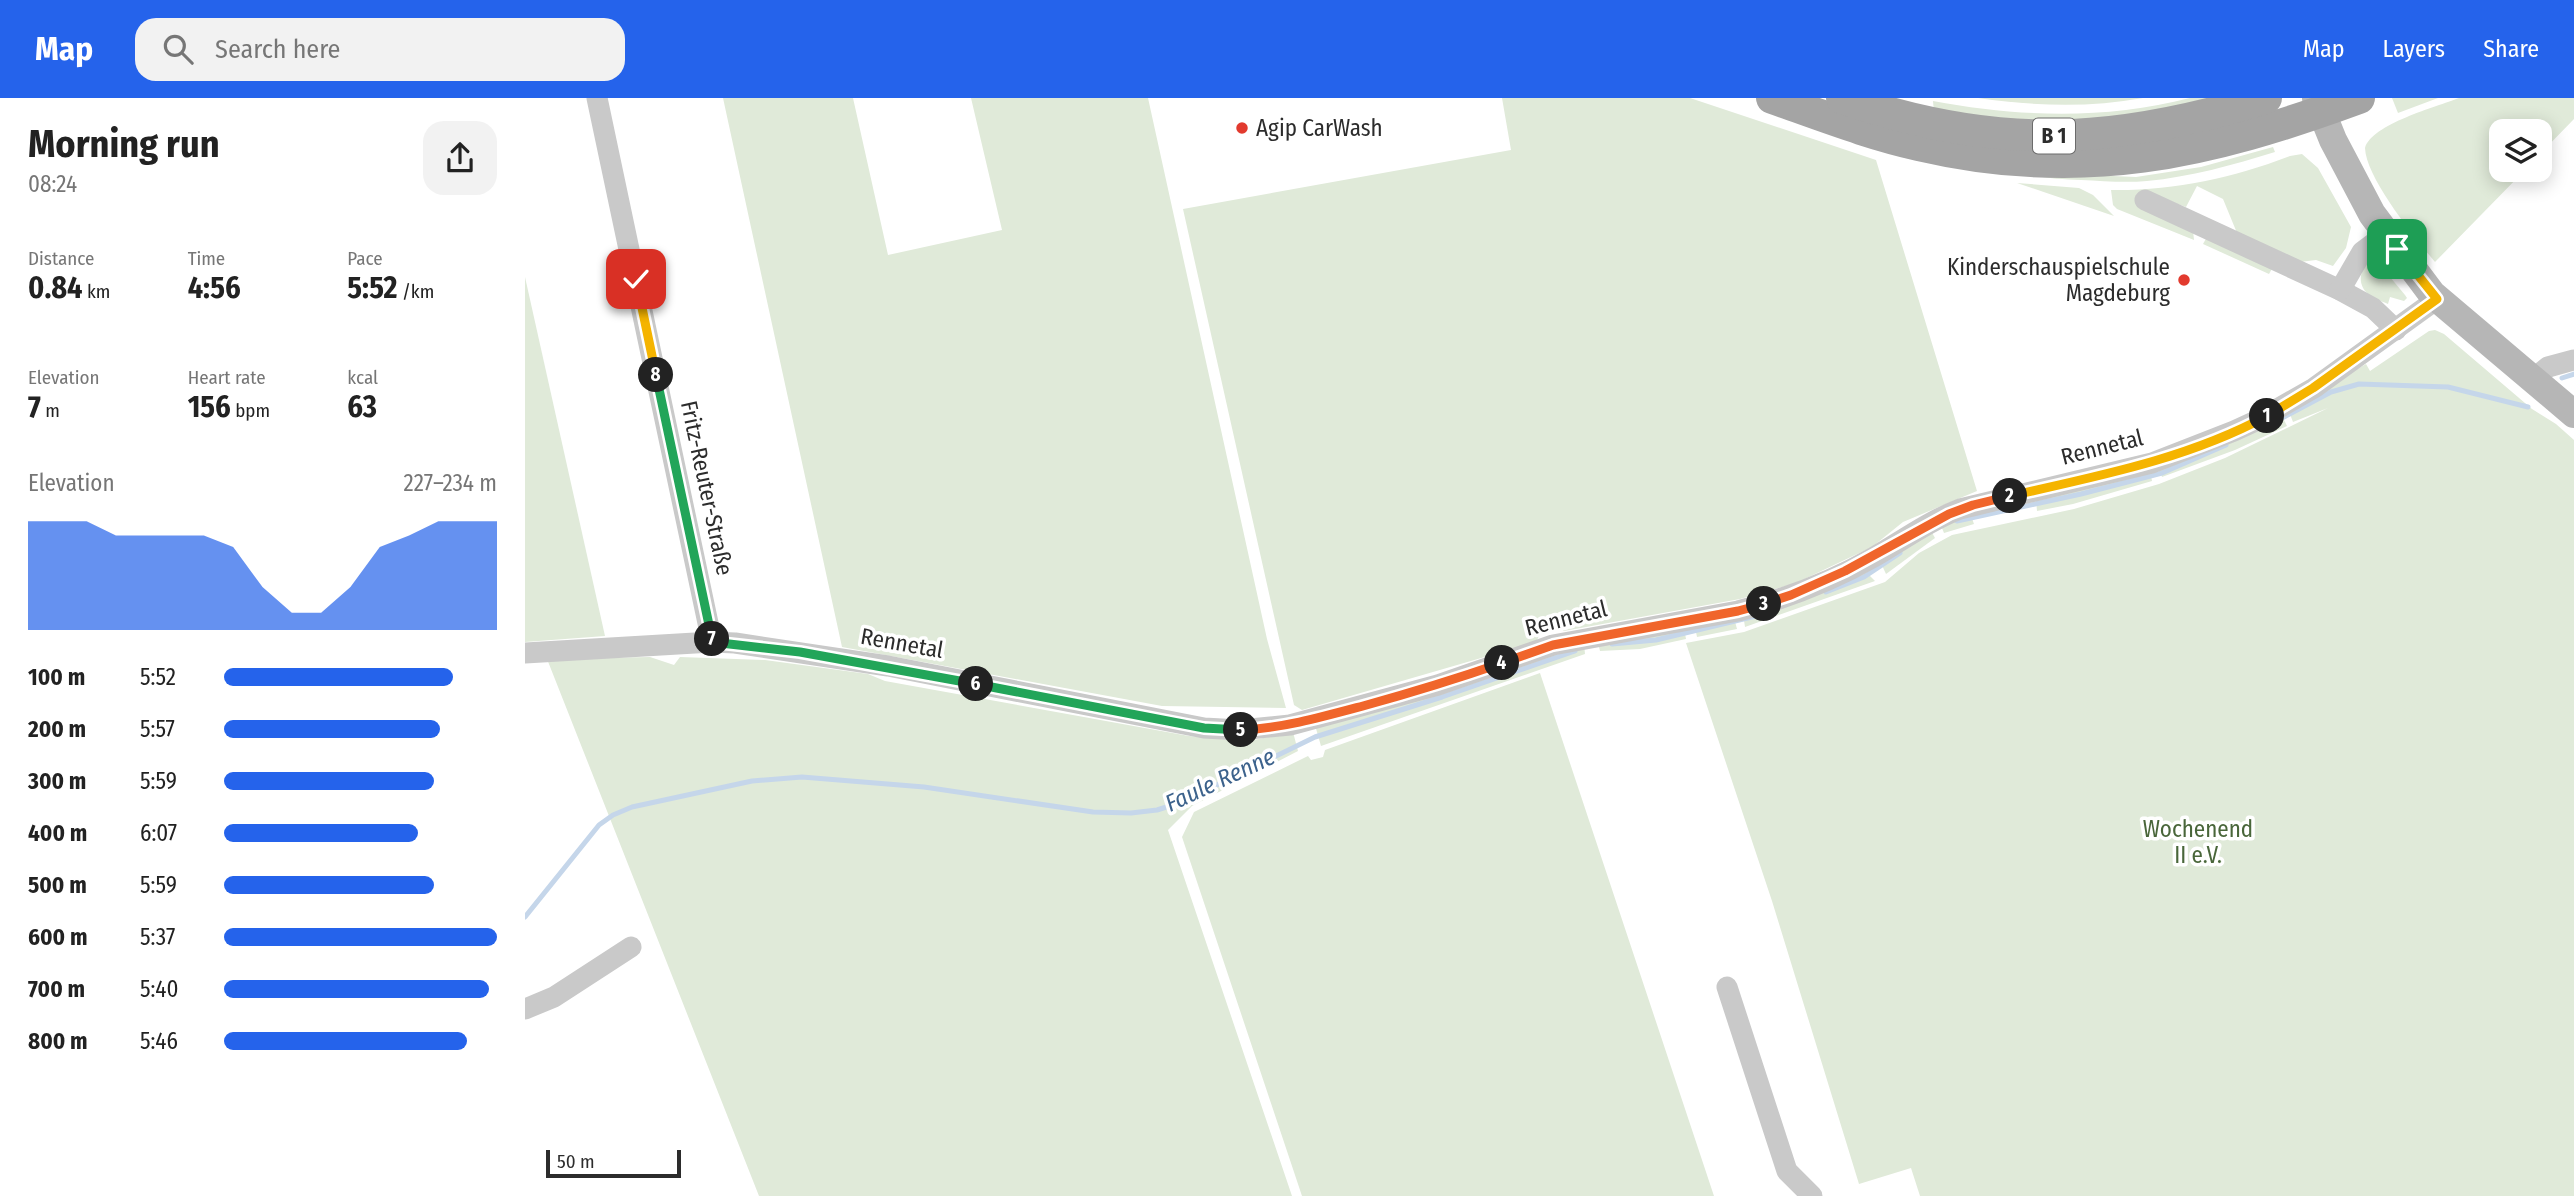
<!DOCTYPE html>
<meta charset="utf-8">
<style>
body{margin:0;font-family:"Fira Sans Condensed",sans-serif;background:#f2f2f2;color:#222;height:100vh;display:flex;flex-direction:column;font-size:26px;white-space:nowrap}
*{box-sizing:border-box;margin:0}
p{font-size:23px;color:#767676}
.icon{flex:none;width:38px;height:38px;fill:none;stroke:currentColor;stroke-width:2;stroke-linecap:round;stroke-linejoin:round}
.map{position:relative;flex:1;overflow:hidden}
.details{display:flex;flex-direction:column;background:#fff;width:525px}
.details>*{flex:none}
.tools{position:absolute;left:1964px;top:21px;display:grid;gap:14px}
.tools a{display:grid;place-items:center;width:63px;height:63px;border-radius:14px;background:#fff;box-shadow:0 4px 18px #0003;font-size:35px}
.scale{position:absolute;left:21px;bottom:18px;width:135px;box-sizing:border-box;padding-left:7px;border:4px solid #2c2c2c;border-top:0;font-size:19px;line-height:24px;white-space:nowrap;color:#2c2c2c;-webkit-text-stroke:5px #fff;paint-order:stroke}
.pin{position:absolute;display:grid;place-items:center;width:60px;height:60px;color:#fff;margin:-30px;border-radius:14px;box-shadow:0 4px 10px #0006}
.km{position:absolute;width:35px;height:35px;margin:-18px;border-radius:50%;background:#222;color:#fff;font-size:19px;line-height:35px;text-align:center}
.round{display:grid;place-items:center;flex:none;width:74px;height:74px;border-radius:21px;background:#f2f2f2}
.overview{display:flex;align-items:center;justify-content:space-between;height:119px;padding:0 28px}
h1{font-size:38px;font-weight:700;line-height:52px}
.metrics{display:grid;grid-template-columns:repeat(3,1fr);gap:10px;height:119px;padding:7px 28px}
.metrics div{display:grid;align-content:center}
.metrics b{font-size:30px;font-weight:700}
.metrics small{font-size:19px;font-weight:400}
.metrics p{font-size:19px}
.chart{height:196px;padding:14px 28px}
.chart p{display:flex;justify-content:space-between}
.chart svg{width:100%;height:126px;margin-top:7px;fill:#2563eb;opacity:.7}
ul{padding:0 28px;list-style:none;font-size:23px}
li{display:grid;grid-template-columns:112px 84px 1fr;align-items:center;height:52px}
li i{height:18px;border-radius:9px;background:#2563eb}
header{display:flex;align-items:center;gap:42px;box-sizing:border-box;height:98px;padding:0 35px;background:#2563eb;color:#fff}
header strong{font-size:33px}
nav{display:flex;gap:38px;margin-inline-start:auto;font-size:24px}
.search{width:490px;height:63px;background:#f2f2f2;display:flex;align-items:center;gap:18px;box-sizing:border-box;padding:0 24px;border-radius:21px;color:#767676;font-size:26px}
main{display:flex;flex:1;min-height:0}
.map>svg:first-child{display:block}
.green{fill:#e0ead9}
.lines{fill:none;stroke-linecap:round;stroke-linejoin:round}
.stream{stroke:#c5d6ea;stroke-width:5}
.street{stroke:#c9c9c9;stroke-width:21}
.secondary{stroke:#b6b6b6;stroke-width:28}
.primary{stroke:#a4a4a4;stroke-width:32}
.split-1-casing{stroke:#fff;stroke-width:14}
.split-2-casing{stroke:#fff;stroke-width:14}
.split-3-casing{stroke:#fff;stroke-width:14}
.split-4-casing{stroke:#fff;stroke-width:14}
.split-5-casing{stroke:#fff;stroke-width:14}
.split-6-casing{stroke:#fff;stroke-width:14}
.split-7-casing{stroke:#fff;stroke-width:14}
.split-8-casing{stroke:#fff;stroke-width:14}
.split-9-casing{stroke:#fff;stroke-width:14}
.split-1{stroke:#f5b400;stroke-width:9}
.split-2{stroke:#f5b400;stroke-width:9}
.split-3{stroke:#f0652b;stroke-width:9}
.split-4{stroke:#f0652b;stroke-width:9}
.split-5{stroke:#f0652b;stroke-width:9}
.split-6{stroke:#22a559;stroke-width:9}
.split-7{stroke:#22a559;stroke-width:9}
.split-8{stroke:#22a559;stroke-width:9}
.split-9{stroke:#f5b400;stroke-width:9}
.poi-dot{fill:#e23a2e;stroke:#fff;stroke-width:2.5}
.labels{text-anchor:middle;stroke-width:7;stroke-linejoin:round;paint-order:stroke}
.shield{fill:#fff;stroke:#6b6b6b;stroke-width:2}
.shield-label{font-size:21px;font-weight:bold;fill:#2c2c2c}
.poi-label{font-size:23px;fill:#2c2c2c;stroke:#fff;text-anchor:start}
.street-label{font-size:23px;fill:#2c2c2c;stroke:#fff}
.park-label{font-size:23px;fill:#49663a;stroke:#fff}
.water-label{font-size:24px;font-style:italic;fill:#3c628c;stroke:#fff}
</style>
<header>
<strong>Map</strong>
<div class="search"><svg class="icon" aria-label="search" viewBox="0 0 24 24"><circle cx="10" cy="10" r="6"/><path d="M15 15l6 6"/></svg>Search here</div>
<nav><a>Map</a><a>Layers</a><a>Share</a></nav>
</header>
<main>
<section class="details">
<div class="overview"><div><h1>Morning run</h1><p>08:24</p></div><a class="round"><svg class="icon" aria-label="share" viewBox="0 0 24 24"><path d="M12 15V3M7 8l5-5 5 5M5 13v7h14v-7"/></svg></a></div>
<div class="metrics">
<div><p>Distance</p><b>0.84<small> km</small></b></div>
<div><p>Time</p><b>4:56</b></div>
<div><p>Pace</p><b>5:52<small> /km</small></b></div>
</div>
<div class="metrics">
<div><p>Elevation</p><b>7<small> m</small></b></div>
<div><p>Heart rate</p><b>156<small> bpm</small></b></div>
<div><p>kcal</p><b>63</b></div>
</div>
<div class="chart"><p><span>Elevation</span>227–234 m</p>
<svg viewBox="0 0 160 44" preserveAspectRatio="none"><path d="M0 44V6L10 6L20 6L30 11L40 11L50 11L60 11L70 15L80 29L90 38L100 38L110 29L120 15L130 11L140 6L150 6L160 6V44z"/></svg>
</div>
<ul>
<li><b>100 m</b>5:52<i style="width:84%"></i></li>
<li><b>200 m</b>5:57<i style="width:79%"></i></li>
<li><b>300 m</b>5:59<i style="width:77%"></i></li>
<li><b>400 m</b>6:07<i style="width:71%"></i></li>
<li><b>500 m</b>5:59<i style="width:77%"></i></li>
<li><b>600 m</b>5:37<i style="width:100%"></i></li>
<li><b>700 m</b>5:40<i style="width:97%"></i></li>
<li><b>800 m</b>5:46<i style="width:89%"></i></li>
</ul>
</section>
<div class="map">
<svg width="2049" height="1098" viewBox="0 0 2049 1098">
<rect width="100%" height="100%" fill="#fff"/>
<!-- green -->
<g class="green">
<polygon points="198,0 328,0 363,157 477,132 446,0 623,0 742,541 761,610 637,608 317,549"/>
<polygon points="977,0 1165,0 1351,62 1452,393 1378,424 1347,449 1271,485 1215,501 1039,533 1032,529 1015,536 1011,544 777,612 769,607 658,111 986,52"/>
<path d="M1453 0H1618C1563 10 1509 8 1453 0Z"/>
<path d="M1665 0H1711L1554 29 1409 15 1408 3C1493 19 1580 22 1665 0Z"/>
<polygon points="1867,0 1913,0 1873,15"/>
<path d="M1934 0H2049V21L2014 57V33H1976V72H2000L1910 164C1890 140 1841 80 1840 50 1847 26 1911 9 1934 0Z"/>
<path d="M1748 49 1750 54C1708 67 1665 79 1622 83 1600 85 1578 83 1556 82 1536 81 1516 81 1497 74L1611 79 1676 69Z"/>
<path d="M1777 56 1793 70 1826 129 1821 150 1808 168 1791 162 1775 164 1712 135 1698 101 1672 88 1661 109 1621 95 1668 132 1669 142 1592 111 1588 107 1586 92C1647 93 1708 80 1765 58Z"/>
<polygon points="1492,85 1554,90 1568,97 1589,118"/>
<polygon points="1682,139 1748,169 1744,176 1678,146"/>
<path d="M1850 161 1880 197 1882 200 1879 203 1865 199 1863 206C1856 203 1847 200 1842 195 1830 183 1837 166 1850 161Z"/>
<polygon points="0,179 80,538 0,544"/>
<polygon points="1910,232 1919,236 2007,311 2031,326 2049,342 2049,1098 1395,1098 1386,1070 1334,1086 1247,803 1161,545 1219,534 1360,484 1394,455 1427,437 1549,411 1634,386 1700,360 1803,310 1768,324 1763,311 1841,266 1845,273 1904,233"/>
<polygon points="1756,316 1762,328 1710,352 1637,379 1634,370"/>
<polygon points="1625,373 1627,383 1548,406 1512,413 1511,401"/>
<polygon points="1445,415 1449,426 1419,435 1415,425"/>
<polygon points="1405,431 1410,440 1361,476 1355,463"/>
<polygon points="1338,471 1350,483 1220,529 1218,516"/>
<polygon points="1209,520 1212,531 1172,539 1170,529"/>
<polygon points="1159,530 1161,541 1115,551 1075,553 1073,545"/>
<polygon points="1059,546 1060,556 796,648 790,627"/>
<polygon points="125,559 149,567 155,559 240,562 343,576 360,583 664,638 723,643 768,634 773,653 667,708 643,732 767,1098 234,1098 22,561"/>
<polygon points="1015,575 1189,1098 777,1098 657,739 669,714 783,658 786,662 798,659 800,652"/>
</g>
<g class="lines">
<!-- stream -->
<g class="stream">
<polyline points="2037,280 2049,276"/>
<polyline points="1757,320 1806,294 1834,286 1923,289 2003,309"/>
<polyline points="1432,423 1556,396 1637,375 1701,347"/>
<polyline points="1301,494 1339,479 1375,455"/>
<polyline points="1087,546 1131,542 1235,517"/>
<polyline points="0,819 74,727 88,717 107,709 227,683 277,679 399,689 568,714 606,715 632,712 657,704 790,639 917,599 1050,553"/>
</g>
<!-- street -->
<g class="street">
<polyline points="72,0 187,544"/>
<polyline points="1620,102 1815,192 1848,210 1871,232"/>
<polyline points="1815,192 1837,154 1861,136"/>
<polyline points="2007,282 2023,269 2049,262"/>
<path d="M0 555 187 544 210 545 363 568 679 630 715 632 765 627 913 587 1028 547 1213 513C1260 501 1307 483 1349 459 1378 442 1404 423 1435 411L1627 365 1709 333 1733 322 1789 290 1912 201"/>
<polyline points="1202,889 1262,1073 1287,1098"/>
<polyline points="0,911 29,899 106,849"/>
</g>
<!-- secondary -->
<polyline class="secondary" points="1791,0 1808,42 1847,116 1907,196 2049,316"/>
<!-- primary -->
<g class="primary">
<path d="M1247 0C1296 17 1344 36 1394 47 1557 85 1681 56 1834 0"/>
<path d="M1317 0C1471 53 1588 47 1741 0"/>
</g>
</g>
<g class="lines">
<!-- split-1 casing -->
<g class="split-1-casing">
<polyline id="split-1" points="1742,318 1788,290 1912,201 1872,151"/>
</g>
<!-- split-2 casing -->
<g class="split-2-casing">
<path id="split-2" d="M1485 398C1573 378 1662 361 1742 318"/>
</g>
<!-- split-3 casing -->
<g class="split-3-casing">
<polyline id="split-3" points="1239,506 1266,497 1320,473 1424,416 1448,407 1485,398"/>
</g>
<!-- split-4 casing -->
<g class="split-4-casing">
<polyline id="split-4" points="977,565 1028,547 1213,513 1239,506"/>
</g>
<!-- split-5 casing -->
<g class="split-5-casing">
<path id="split-5" d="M716 632C758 630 797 619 838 608 885 595 931 581 977 565"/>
</g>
<!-- split-6 casing -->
<g class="split-6-casing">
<polyline id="split-6" points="451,586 679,630 716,632"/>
</g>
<!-- split-7 casing -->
<g class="split-7-casing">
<polyline id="split-7" points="187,541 187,544 275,554 451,586"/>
</g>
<!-- split-8 casing -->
<g class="split-8-casing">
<polyline id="split-8" points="131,277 187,541"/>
</g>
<!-- split-9 casing -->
<g class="split-9-casing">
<polyline id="split-9" points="111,181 131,277"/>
</g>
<!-- split-1 -->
<use href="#split-1" class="split-1"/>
<!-- split-2 -->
<use href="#split-2" class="split-2"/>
<!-- split-3 -->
<use href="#split-3" class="split-3"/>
<!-- split-4 -->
<use href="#split-4" class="split-4"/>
<!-- split-5 -->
<use href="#split-5" class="split-5"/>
<!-- split-6 -->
<use href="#split-6" class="split-6"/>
<!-- split-7 -->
<use href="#split-7" class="split-7"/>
<!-- split-8 -->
<use href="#split-8" class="split-8"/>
<!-- split-9 -->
<use href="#split-9" class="split-9"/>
</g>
<!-- markers -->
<g class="poi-dot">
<circle cx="717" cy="30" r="7"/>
<circle cx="1659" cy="182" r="7"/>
</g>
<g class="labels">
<!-- shield labels -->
<rect class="shield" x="1508" y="20.5" width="42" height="35" rx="5"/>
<g class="shield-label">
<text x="1529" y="45">B 1</text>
</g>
<!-- poi labels -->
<g class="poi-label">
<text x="731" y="38">Agip CarWash</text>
<text x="1645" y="177" text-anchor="end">Kinderschauspielschule<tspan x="1645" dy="26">Magdeburg</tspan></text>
</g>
<!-- street labels -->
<g class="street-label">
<text transform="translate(1577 349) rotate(-14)" y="8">Rennetal</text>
<text transform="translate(182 390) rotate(78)" y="8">Fritz-Reuter-Straße</text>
<text transform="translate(1041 520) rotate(-14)" y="8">Rennetal</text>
<text transform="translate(377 545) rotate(10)" y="8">Rennetal</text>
</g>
<!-- park labels -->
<g class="park-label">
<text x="1673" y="739">Wochenend<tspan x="1673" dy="26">II e.V.</tspan></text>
</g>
<!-- water labels -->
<g class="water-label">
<text transform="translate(695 682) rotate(-25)" y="8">Faule Renne</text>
</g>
</g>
</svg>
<div class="tools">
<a><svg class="icon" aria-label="layers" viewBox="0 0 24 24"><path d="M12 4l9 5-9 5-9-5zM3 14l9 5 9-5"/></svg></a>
</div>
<div class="scale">50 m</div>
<div class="pin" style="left:1872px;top:151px;background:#1e9e55"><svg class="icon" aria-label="arrive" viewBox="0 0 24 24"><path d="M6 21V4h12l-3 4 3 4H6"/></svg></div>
<div class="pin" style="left:111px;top:181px;background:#d93025"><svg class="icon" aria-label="check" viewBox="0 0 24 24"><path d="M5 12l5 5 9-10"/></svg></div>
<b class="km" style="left:1742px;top:318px">1</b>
<b class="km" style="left:1485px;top:398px">2</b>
<b class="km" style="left:1239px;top:506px">3</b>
<b class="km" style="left:977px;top:565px">4</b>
<b class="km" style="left:716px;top:632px">5</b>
<b class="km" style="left:451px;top:586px">6</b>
<b class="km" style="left:187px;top:541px">7</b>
<b class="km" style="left:131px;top:277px">8</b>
</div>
</main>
